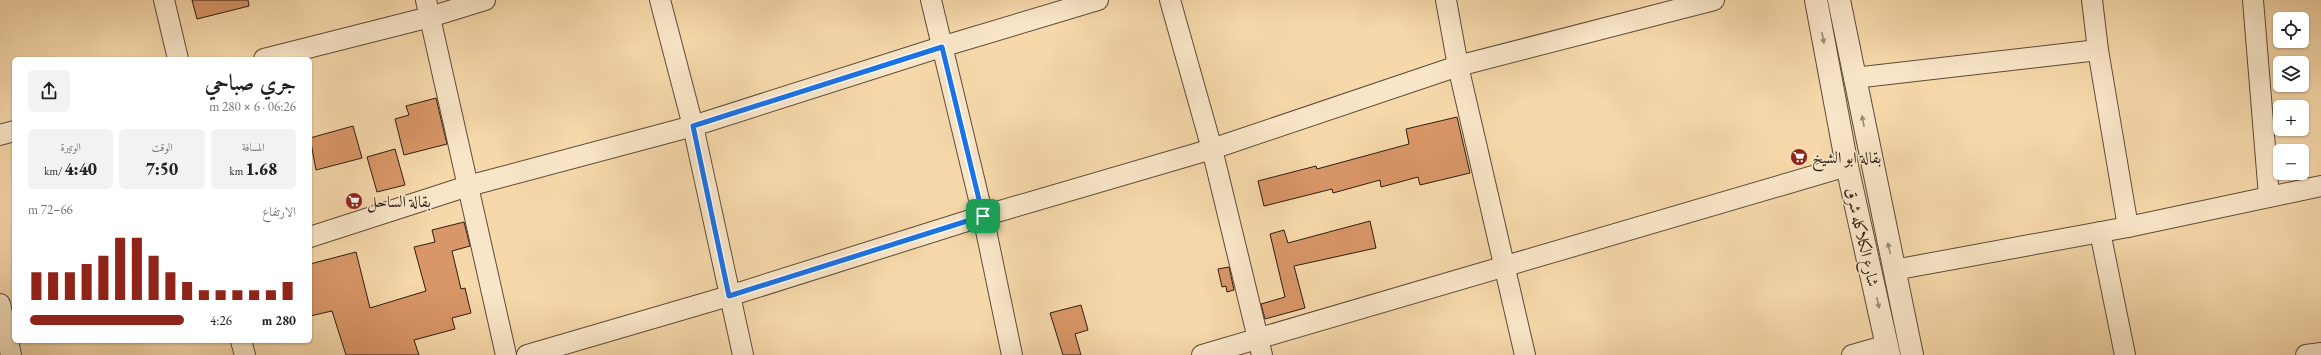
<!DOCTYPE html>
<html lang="ar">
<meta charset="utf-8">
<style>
body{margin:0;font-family:"EB Garamond",Amiri,serif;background:#f2f2f2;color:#202124;direction:rtl;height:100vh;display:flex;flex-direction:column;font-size:15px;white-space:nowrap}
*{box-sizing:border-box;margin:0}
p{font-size:13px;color:#757577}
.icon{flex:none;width:22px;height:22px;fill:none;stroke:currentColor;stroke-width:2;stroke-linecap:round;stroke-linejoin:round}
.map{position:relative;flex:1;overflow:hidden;direction:ltr}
.side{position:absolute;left:12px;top:57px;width:300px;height:286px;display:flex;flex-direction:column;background:#fff;border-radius:6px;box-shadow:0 1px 3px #0004;direction:rtl}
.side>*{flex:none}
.controls{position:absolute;left:2273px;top:12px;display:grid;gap:8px}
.controls a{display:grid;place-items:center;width:36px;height:36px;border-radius:6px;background:#fff;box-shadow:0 1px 3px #0004;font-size:20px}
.pin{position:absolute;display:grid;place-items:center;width:34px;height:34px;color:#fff;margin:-17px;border-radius:8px;box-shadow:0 2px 6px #0006}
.round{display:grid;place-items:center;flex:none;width:42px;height:42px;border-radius:6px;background:#f2f2f2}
.headline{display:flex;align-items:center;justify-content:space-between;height:68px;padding:0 16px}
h1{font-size:22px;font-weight:800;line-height:30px}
.metrics{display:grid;grid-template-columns:repeat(3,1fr);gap:6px;height:68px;padding:4px 16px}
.metrics div{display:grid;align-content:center;border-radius:6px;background:#f2f2f2;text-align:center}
.metrics b{font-size:17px;font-weight:800}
.metrics small{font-size:11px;font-weight:400}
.metrics p{font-size:11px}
.chart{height:112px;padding:8px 16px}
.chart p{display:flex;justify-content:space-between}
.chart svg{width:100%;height:72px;margin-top:4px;stroke:#8f2418;stroke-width:6}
ul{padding:0 16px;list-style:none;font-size:13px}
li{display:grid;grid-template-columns:64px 48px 1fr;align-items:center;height:30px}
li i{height:10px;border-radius:5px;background:#8f2418}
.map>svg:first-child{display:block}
.building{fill:#d99668;stroke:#2c1c13}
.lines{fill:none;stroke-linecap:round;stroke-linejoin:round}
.minor-casing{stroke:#5e4b39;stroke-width:22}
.tertiary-casing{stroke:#5e4b39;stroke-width:24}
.minor{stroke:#f9e6c8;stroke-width:20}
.tertiary{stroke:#f9e6c8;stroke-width:22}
.oneway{fill:#9d8b77}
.route-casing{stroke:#fff;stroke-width:8}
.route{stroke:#1a73e8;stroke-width:5}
.labels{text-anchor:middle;stroke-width:3;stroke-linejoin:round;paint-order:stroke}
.poi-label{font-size:16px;fill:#2c1c13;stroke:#f9e6c8;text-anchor:start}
.street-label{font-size:16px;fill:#2c1c13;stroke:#f9e6c8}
</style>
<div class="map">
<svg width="2321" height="355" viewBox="0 0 2321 355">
<rect width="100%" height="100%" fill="#f6d8aa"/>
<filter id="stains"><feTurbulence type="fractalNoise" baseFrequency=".005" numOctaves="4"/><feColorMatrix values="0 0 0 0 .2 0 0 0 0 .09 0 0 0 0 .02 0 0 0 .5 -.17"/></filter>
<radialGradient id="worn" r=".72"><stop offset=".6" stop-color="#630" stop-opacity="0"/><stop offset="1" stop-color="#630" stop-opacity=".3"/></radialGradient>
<!-- building -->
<g class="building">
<polygon points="192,0 248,0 249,6 197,19"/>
<polygon points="436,98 447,144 404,155 395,119 409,115 406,106"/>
<polygon points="1457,117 1470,173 1420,185 1418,177 1381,187 1380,180 1333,193 1332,189 1264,206 1258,181 1316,166 1317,169 1409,144 1406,129"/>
<polygon points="353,126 362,158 316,170 310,138"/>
<polygon points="395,149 405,185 377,192 367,157"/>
<polygon points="1370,221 1376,248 1294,266 1305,308 1265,319 1261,304 1285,297 1270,234 1284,230 1288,243"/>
<polygon points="464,222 470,246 452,251 461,289 465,288 471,313 452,318 455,329 414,340 419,355 346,355 332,311 310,316 310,264 356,252 370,308 426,291 414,247 435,242 432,230"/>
<polygon points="1229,267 1234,290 1227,292 1226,286 1222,287 1218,269"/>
<polygon points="1081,305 1088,330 1075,334 1081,355 1063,355 1050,313"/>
</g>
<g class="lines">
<!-- minor casing -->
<g class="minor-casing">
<g id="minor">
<polyline points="164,0 178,59"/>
<polyline points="426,0 506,355"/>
<polyline points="660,0 693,126 743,355"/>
<polyline points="931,0 983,216 1012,355"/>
<polyline points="1170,0 1212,149 1262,355"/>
<polyline points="1446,0 1458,66 1525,355"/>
<polyline points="2092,0 2098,50 2128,227"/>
<polyline points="2253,0 2269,196"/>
<polyline points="264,59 430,17 485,0"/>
<polyline points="1854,78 2098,50"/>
<polyline points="0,135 14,131"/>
<polyline points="2100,232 2125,355"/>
<polyline points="310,237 468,186 693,126 941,47 1098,0"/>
<polyline points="1894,270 2128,227 2321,186"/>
<polyline points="0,304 11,355"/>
<polyline points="241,341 245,355"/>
<polyline points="527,355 729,296 983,216 1212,149 1458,66 1714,0"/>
<polyline points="1202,355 1847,166"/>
<polyline points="1852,355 1887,345"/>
<polyline points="2306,355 2321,353"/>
</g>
</g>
<!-- tertiary casing -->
<g class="tertiary-casing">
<g id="tertiary">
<polyline points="1816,0 1847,166 1889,355"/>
<polyline points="1839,0 1912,355"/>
</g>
</g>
<!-- minor -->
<use href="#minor" class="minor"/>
<!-- tertiary -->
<use href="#tertiary" class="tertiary"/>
</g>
<!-- one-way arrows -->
<defs><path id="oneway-solid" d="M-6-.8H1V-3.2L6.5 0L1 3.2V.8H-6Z"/></defs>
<g class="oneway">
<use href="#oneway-solid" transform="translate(1823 38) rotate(79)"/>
<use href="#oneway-solid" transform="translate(1863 121) rotate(-101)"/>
<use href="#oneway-solid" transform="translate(1889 248) rotate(-102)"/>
<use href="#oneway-solid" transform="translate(1878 303) rotate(78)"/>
</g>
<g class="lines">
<!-- route casing -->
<g class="route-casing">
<polygon id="route" points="942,47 983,216 729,296 693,126"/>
</g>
<!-- route -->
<use href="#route" class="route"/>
</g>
<!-- icons -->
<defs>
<g id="supermarket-disc" transform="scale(0.9)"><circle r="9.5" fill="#8f2418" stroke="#f9e6c8"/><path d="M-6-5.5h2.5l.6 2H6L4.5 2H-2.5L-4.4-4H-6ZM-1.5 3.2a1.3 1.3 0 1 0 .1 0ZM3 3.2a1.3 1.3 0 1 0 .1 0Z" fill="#fff"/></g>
</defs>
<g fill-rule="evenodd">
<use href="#supermarket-disc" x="1799" y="157"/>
<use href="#supermarket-disc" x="354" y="201"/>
</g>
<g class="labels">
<!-- poi labels -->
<g class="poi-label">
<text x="1812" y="163">بقالة ابو الشيخ</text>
<text x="367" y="207">بقالة الساحل</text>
</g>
<!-- street labels -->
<g class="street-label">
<text transform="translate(1863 237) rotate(77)" y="6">شارع الكلاكله شرق</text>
</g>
</g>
<rect width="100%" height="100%" filter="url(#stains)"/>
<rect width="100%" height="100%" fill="url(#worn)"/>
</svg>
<div class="controls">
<a><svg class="icon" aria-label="locate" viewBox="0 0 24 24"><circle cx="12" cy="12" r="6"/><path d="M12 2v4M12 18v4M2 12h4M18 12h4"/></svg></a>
<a><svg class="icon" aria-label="layers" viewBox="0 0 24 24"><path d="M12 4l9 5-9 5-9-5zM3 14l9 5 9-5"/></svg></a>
<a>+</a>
<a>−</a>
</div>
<div class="pin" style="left:983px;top:216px;background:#1e9e55"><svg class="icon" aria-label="arrive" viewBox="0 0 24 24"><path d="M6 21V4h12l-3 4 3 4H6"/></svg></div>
<section class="side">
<div class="headline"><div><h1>جري صباحي</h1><p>06:26 · 6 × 280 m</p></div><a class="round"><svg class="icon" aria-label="share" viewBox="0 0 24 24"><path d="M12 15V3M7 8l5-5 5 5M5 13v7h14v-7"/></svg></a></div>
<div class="metrics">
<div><p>المسافة</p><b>1.68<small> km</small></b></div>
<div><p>الوقت</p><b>7:50</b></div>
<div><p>الوتيرة</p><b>4:40<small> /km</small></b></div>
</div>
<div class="chart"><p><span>الارتفاع</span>66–72 m</p>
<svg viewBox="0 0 160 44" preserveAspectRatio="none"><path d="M5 44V27M15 44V27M25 44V27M35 44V22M45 44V17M55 44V6M65 44V6M75 44V17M85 44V27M95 44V33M105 44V38M115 44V38M125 44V38M135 44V38M145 44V38M155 44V33"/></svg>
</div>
<ul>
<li><b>280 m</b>4:26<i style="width:99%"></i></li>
</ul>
</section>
</div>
